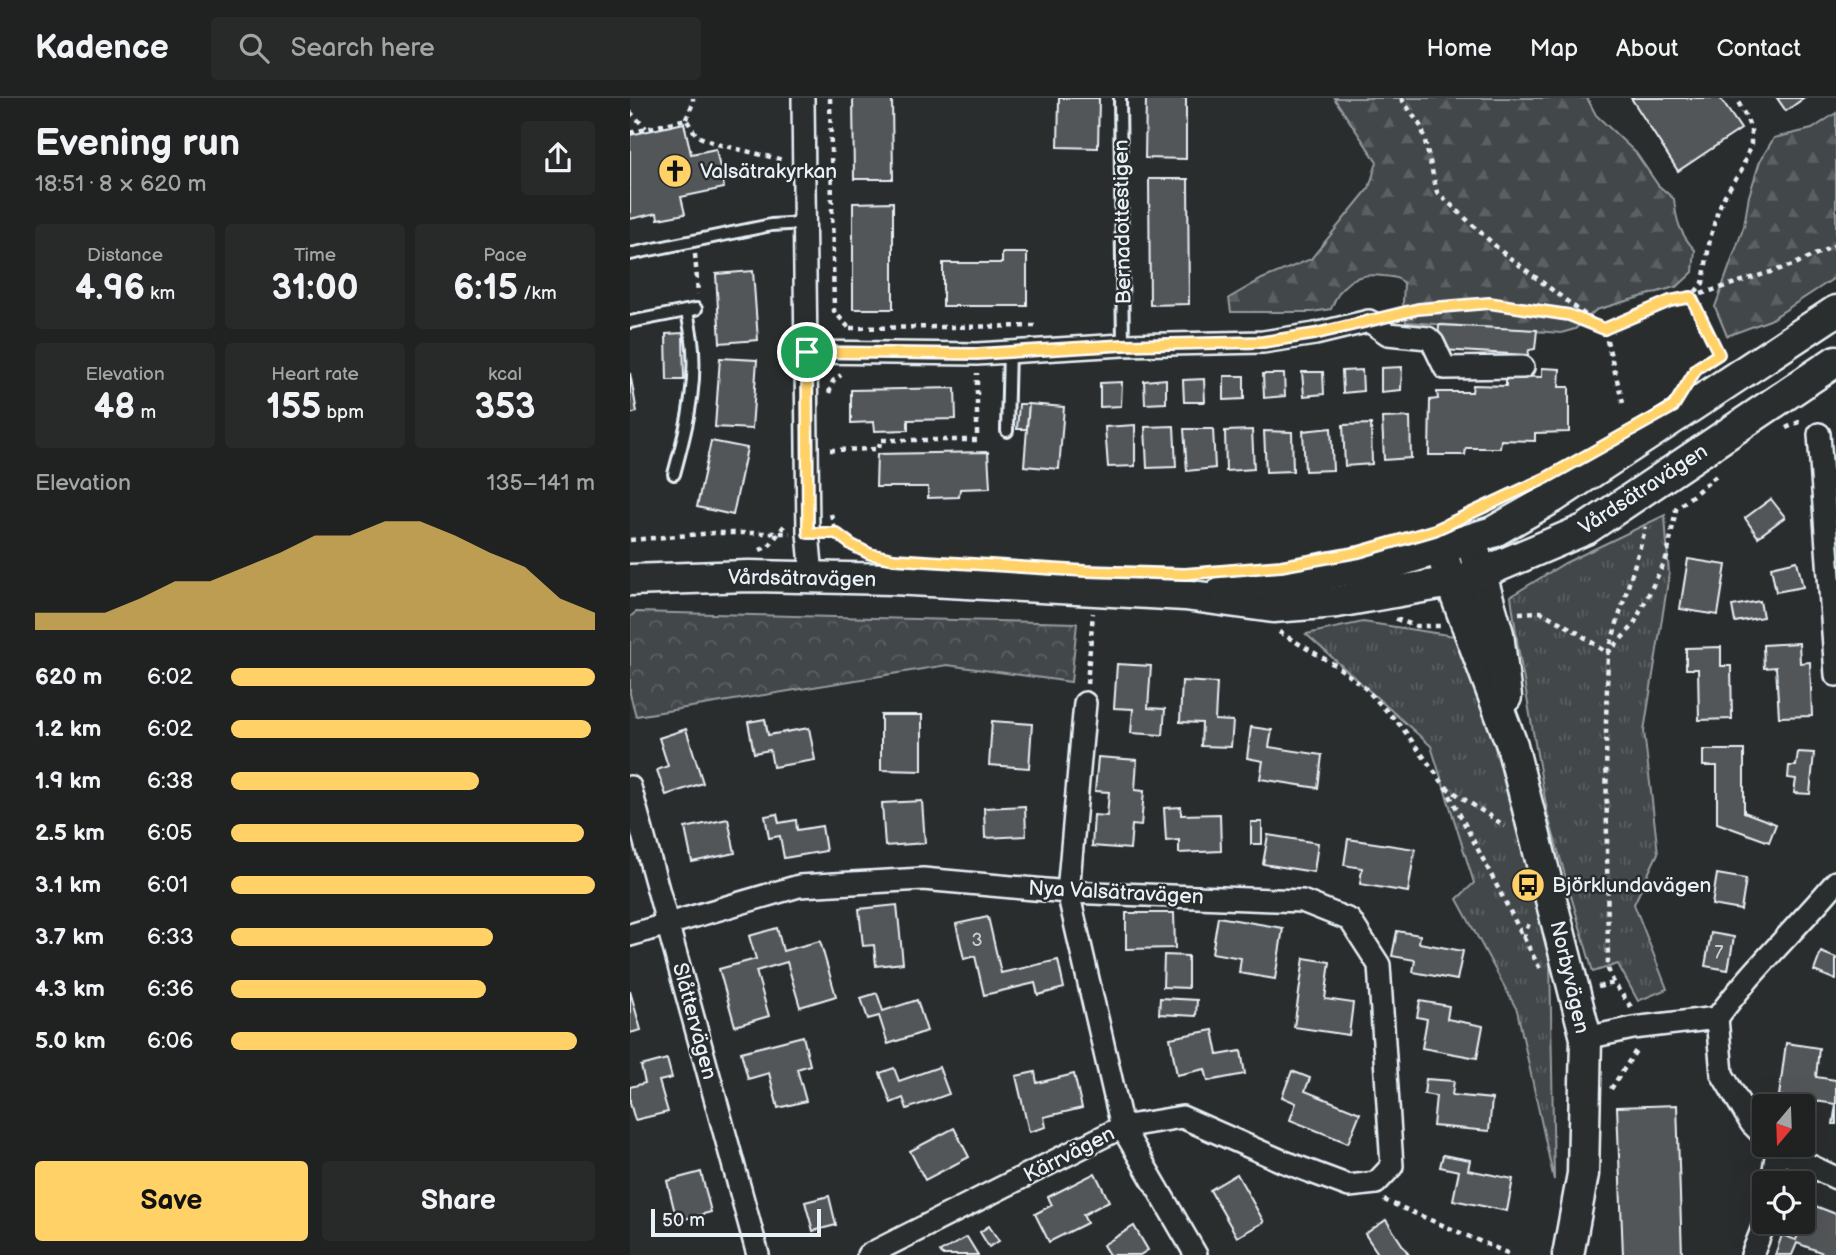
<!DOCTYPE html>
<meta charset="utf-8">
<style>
body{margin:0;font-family:"Balsamiq Sans",sans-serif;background:#282a2a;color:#f1f3f6;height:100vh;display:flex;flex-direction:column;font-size:26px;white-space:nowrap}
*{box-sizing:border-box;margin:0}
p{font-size:23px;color:#a2a4a5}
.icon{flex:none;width:38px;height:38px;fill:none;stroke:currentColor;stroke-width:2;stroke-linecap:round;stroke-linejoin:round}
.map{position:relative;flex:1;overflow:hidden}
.sheet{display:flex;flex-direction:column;background:#202222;width:630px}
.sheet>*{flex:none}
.needle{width:46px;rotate:199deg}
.fabs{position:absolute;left:1122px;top:996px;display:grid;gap:14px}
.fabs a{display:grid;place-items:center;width:63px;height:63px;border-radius:7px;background:#202222;box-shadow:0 7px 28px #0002,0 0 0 2px #3d3f40;font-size:35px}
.scale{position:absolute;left:21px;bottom:18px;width:170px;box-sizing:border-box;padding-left:7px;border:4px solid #e8f1f8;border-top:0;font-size:19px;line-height:24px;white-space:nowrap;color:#e8f1f8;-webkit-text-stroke:5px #2a2d2e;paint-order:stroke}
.pin{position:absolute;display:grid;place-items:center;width:60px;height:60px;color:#fff;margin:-30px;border:4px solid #fff;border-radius:50%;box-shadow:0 2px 7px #0007}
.round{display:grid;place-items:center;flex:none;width:74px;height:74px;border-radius:7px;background:#282a2a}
.overview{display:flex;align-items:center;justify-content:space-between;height:119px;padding:0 35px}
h1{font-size:38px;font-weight:800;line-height:52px}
.figures{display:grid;grid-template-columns:repeat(3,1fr);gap:10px;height:119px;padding:7px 35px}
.figures div{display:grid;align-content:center;border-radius:7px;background:#282a2a;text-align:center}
.figures b{font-size:35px;font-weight:800}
.figures small{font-size:19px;font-weight:400}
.figures p{font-size:19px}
.chart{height:196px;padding:14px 35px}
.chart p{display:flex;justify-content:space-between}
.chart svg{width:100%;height:126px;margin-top:7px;fill:#ffd166;opacity:.7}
.primary-button{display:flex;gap:14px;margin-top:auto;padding:14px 35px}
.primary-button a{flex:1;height:80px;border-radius:7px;background:#ffd166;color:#111;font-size:28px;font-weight:800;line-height:80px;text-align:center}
.primary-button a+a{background:#282a2a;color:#f1f3f6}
ul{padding:0 35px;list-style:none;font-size:23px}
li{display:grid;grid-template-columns:112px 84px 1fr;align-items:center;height:52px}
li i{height:18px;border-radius:9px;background:#ffd166}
header{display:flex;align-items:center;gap:42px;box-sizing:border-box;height:98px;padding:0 35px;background:#202222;border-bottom:2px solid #3d3f40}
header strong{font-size:33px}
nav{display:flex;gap:38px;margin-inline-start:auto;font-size:24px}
.search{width:490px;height:63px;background:#282a2a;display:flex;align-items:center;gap:18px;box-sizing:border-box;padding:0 24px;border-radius:7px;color:#a2a4a5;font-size:26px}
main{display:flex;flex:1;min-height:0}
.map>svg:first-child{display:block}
.grass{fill:url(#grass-tufts);stroke:#959ca0;stroke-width:2}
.forest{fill:url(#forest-firs);stroke:#959ca0;stroke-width:2}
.park{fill:url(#park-crowns);stroke:#959ca0;stroke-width:2}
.building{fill:#535759;stroke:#e8f1f8;stroke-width:2}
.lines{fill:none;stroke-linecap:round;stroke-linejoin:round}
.lane-casing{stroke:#e8f1f8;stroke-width:16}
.street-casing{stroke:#e8f1f8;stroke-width:26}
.secondary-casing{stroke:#e8f1f8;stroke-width:35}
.path{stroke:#e8f1f8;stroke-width:4.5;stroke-dasharray:5 5;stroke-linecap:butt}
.lane{stroke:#2a2d2e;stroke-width:10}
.street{stroke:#2a2d2e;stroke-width:21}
.secondary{stroke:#2a2d2e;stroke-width:30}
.route-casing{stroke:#fff;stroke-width:14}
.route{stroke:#ffd166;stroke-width:9}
.labels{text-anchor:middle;stroke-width:5;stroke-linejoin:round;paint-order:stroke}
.number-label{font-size:18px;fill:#c3cad0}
.poi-label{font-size:21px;fill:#e8f1f8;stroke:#2a2d2e;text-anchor:start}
.street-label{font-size:21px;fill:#e8f1f8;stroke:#2a2d2e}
</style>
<header>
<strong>Kadence</strong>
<div class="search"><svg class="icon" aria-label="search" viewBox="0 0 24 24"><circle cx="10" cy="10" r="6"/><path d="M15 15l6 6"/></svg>Search here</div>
<nav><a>Home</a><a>Map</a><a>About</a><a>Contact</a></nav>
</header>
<main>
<section class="sheet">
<div class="overview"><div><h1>Evening run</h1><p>18:51 · 8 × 620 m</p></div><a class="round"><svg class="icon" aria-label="share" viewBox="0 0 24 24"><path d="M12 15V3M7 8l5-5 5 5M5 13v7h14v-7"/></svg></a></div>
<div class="figures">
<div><p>Distance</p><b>4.96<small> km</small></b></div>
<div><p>Time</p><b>31:00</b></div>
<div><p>Pace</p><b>6:15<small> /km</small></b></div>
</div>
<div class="figures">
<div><p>Elevation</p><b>48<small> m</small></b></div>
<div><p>Heart rate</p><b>155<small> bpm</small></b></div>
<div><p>kcal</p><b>353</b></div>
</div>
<div class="chart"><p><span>Elevation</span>135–141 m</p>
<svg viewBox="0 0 160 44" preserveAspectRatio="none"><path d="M0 44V38L10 38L20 38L30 33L40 27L50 27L60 22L70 17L80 11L90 11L100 6L110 6L120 11L130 17L140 22L150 33L160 38V44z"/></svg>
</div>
<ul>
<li><b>620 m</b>6:02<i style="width:100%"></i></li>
<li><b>1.2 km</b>6:02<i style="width:99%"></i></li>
<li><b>1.9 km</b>6:38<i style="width:68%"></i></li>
<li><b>2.5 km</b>6:05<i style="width:97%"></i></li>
<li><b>3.1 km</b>6:01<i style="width:100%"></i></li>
<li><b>3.7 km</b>6:33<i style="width:72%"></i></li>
<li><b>4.3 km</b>6:36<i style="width:70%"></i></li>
<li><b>5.0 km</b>6:06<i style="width:95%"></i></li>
</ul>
<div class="primary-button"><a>Save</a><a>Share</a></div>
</section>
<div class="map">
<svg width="1206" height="1157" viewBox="0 0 1206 1157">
<defs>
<pattern id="grass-tufts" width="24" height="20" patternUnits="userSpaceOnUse" patternTransform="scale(1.75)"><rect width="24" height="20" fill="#424648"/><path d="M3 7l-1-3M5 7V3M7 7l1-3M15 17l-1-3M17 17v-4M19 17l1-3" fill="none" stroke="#5d6163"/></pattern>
<pattern id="forest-firs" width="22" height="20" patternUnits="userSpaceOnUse" patternTransform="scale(1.75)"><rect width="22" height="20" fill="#424648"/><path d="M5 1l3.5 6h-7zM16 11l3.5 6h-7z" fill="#5d6163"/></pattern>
<pattern id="park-crowns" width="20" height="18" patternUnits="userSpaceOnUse" patternTransform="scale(1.75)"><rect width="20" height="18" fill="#424648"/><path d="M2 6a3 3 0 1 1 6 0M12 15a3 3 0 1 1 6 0" fill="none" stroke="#5d6163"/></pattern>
</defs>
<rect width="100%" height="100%" fill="#2a2d2e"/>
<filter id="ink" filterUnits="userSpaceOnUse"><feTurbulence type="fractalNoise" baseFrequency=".0143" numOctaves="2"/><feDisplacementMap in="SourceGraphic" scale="14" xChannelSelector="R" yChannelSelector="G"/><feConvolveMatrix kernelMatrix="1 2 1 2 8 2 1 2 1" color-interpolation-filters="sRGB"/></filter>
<g filter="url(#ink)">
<!-- grass -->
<g class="grass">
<polygon points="1035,417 1039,477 1014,633 1028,755 1004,806 1037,891 1008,903 988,866 963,874 918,718 888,549 881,498 935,465"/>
<polygon points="733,524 831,539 839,550 920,860 924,1082 887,912 827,801 844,785 801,648 676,536"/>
</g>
<!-- forest -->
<g class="forest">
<path d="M704 0H957L966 17 1006 55 1028 87 1044 101C1046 122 1050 136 1065 152L1063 174 1048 188 966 212 945 231 931 235 776 224 773 205 774 185C768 179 762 179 753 178 724 174 711 185 701 211L682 214H601L599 200 632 181 681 161 739 90 747 64Z"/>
<polygon points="1206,15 1206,179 1140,222 1097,238 1085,209 1114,128 1119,98 1130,63 1144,40 1182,31"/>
</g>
<!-- park -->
<polygon class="park" points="6,514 447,525 441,584 317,567 6,618 0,596 0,519"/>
<!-- building -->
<g class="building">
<polygon points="223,0 262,0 263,81 224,81"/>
<polygon points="429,0 469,0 468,50 428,49"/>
<polygon points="516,0 556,0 556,61 515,60"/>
<polygon points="1001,0 1090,0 1111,31 1048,73"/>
<polygon points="1147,0 1174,0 1156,13"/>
<polygon points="54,25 61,56 86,51 94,90 51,99 55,116 28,121 27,115 0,121 0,37"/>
<polygon points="519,81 558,81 559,206 520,207"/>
<polygon points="263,104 263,211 223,211 223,105"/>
<polygon points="372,155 397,155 397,208 313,208 313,165 372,165"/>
<polygon points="123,173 128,242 90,245 86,176"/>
<polygon points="809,227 907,232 905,251 899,252 898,257 812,252 813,242 808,242"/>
<polygon points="53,235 54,282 37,282 36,236"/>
<polygon points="90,260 127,262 122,331 85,329"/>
<polygon points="772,269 771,292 751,294 751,270"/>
<polygon points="912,270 930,271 929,289 939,289 939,334 905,335 905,343 871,342 870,350 836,350 835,357 799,357 800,302 808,301 807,294 842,294 843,287 876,288 876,278 912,279"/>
<polygon points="732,272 733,293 713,295 712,273"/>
<polygon points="672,274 693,274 694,296 674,298"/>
<polygon points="0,275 7,314 0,316"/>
<polygon points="633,276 654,276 655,298 634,300"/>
<polygon points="594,278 614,278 614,301 594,302"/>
<polygon points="536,281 536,305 515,306 514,283"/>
<polygon points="574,281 575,304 554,304 553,282"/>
<polygon points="492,284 491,308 470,309 470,285"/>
<polygon points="325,290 326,321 278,322 278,332 245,333 244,324 221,325 221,292"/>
<polygon points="389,306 399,306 397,331 387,331"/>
<polygon points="399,306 434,309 429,371 394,368"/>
<polygon points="780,319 781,360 754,362 752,320"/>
<polygon points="741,326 742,366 715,368 713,327"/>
<polygon points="505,327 505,368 478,369 475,329"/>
<polygon points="544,328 546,369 517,370 515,329"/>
<polygon points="701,330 703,372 675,373 673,333"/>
<polygon points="554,331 583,331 585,370 557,373"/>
<polygon points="622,332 624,371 596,373 595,333"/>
<polygon points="634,333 662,334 663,373 636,374"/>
<polygon points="81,343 117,350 103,417 67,409"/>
<polygon points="358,354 360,390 330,391 329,399 298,400 298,389 246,389 247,356"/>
<polygon points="1141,401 1155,419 1128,439 1115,420"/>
<polygon points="1058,461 1096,467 1088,517 1050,511"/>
<polygon points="1167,463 1173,489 1146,494 1141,469"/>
<polygon points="1130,503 1133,519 1105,524 1102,508"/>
<polygon points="1169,545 1170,565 1180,564 1182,618 1149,619 1146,569 1134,570 1133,547"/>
<polygon points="1091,549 1091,568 1101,568 1102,621 1069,622 1068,571 1056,571 1056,550"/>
<polygon points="487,566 521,568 518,610 535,611 533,637 501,635 503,611 484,610"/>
<polygon points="552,583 587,585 585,622 603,623 601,649 571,648 572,625 550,624"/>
<polygon points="251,617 292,617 292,673 251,672"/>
<polygon points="135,621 138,637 179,630 185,662 143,669 140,652 124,655 118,624"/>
<polygon points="362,623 402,626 399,670 359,667"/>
<polygon points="621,629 642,632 639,649 692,657 688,690 630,681 633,663 617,660"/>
<polygon points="56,631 73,685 36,697 27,672 38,668 29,640"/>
<polygon points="1073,652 1114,652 1114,714 1146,726 1139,744 1087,725 1087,668 1073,668"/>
<polygon points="1168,654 1184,655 1180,696 1164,695 1166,681 1158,680 1159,668 1166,668"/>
<polygon points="468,659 507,662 505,692 514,693 511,728 502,727 500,751 462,748 464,717 477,718 479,694 465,693"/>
<polygon points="292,703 295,745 255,748 252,705"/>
<polygon points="395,708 396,738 355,740 354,710"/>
<polygon points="551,709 551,717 590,716 591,753 549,755 549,742 536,743 534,710"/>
<polygon points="147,716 149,725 166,722 167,732 192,728 196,753 154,760 150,738 139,740 135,718"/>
<polygon points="98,721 105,755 62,764 55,730"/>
<rect x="621" y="724" width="11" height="22"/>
<polygon points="638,737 688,745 684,774 633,766"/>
<polygon points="718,741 785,751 778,794 730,786 732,770 714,767"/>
<polygon points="1087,776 1116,781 1111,812 1082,807"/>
<polygon points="267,807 273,865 246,868 244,847 233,848 229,811"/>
<polygon points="496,815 544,815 545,850 496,851"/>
<polygon points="358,819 371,875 428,862 434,890 408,897 405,885 354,897 345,858 334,861 326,826"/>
<polygon points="588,819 653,830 645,881 609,875 611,860 582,855"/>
<polygon points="147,830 153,853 190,843 206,898 170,909 157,864 126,873 139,918 105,928 89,871 126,861 119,838"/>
<polygon points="767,833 790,837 789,845 833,853 827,882 783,874 785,862 762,858"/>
<polygon points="1081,835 1104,839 1098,872 1075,868"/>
<polygon points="1191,854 1206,860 1206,882 1184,873"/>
<polygon points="534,857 558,858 558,890 533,889"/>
<polygon points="674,860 700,864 695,901 723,905 719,937 664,929"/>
<polygon points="0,893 11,932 0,935"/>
<polygon points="247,895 253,913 287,902 297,933 258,946 249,918 238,921 231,900"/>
<polygon points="530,900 567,902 566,918 529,916"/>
<polygon points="790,903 819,908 817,921 853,928 847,960 792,950 797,921 787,919"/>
<polygon points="583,932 588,957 611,953 615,976 578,983 575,971 547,977 540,940"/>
<polygon points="173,938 180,967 167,971 176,1003 148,1010 139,975 118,981 111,954"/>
<polygon points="1156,945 1189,950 1186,979 1206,982 1206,1026 1203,1026 1206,1006 1149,998"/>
<polygon points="37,961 42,980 29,983 38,1014 5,1022 0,1005 0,989 15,985 11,968"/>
<polygon points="309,969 319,996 277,1011 273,1000 261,1005 250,975 264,970 269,983"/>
<polygon points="662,973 680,980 675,993 730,1015 718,1045 660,1022 666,1005 652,999"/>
<polygon points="405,974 407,985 444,976 452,1010 414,1019 416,1029 399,1034 386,978"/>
<polygon points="796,981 824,983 822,997 862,1001 859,1033 803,1028 806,998 794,996"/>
<polygon points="1047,1007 1052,1157 993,1157 987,1009"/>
<polygon points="324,1030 339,1059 295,1082 280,1053"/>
<polygon points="813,1057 840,1062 838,1072 883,1081 877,1113 823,1102 829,1073 810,1069"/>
<polygon points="71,1074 81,1114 47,1123 37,1083"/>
<polygon points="465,1075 479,1103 453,1117 457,1125 419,1144 405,1116 422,1107 418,1099"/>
<polygon points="607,1076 634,1124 607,1139 580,1092"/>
<polygon points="199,1098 206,1127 183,1133 175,1104"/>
<polygon points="1180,1106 1206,1116 1206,1157 1198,1157 1167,1145 1162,1157 1145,1157 1152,1137 1166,1142"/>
<polygon points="756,1122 779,1157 749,1157 735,1136"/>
<polygon points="359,1128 369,1143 359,1149 350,1134"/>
<polygon points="504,1128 518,1152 510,1157 479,1157 473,1147"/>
<polygon points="337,1139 348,1157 312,1157 310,1154"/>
</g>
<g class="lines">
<!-- lane casing -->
<g class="lane-casing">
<g id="lane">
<polyline points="490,0 493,247"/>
<polyline points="0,156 141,127 175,125"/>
<polyline points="0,224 66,211"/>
<polyline points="377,333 379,252"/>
<path d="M44 376C55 336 66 294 63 251 62 238 59 225 57 213"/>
</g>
</g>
<!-- street casing -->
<g class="street-casing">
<g id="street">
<polyline points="173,0 178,435 182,478"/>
<polyline points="177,254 347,256 493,247 633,244 685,236 739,223 758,236 798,240 803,245 815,270 893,269"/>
<polyline points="1189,336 1206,577"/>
<polyline points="455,605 438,794 492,1029 566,1157"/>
<polyline points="0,689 128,1157"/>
<polyline points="0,837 169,788 293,781 438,794 672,803 720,822 749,867 762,1068 746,1085 719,1088 652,1063 552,1019 492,1029 238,1157"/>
<path d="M1087 920C1123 871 1167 830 1206 784"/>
<polyline points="956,940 1003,930 1087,920 1092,976 1121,1025 1134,1038"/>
<polyline points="1142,1046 1147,1052 1206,1080"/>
<polyline points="1142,1085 1147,1052"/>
<polyline points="1122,1157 1135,1124"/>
</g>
</g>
<!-- secondary casing -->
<g class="secondary-casing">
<g id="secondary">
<polyline points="811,452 821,484 882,647 956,940 953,1076 938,1157"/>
<polyline points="845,456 868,536 876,599"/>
<polyline points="0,482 119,478 263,481 555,497 643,509 707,504 821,484 850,476 956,431 1206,263"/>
<polyline points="593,492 763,465 863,434 924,399 1206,213"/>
</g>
</g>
<!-- path -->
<g class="path">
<polyline points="200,0 204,213 221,232"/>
<polyline points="771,0 792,30 807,94 872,154 974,231 994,309"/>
<polyline points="0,14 16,30"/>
<polyline points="56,21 63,5 63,0"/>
<polyline points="0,35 56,21 67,38 87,46 153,62"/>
<polyline points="65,156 68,196"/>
<polyline points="772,215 788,211 859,205 939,217 974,231 1039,203 1061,199 1163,167 1206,147"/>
<polyline points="220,230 407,228"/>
<polyline points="1089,256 1061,199 1073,185 1080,141 1088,112 1095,97 1112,71 1121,46 1121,32 1117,21 1106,0"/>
<polyline points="1064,275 1067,270 1096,253"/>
<polyline points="199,295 203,283 211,277"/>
<polyline points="1156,330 1169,324 1174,325"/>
<polyline points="200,352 249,351 250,342 347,342 347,275"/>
<polyline points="201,416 206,435"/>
<path d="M197 435C211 435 222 447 235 453"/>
<polyline points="0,442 84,435 160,435"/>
<polyline points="130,452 139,448 157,424"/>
<polyline points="889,515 911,514 942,531 978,555 1003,528 1037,459 1046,411 1090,375"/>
<polyline points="766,521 786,528 812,528"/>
<polyline points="649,534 705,567 733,588 771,628 815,688 910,871"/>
<polyline points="457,586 463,515"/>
<polyline points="816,689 875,728"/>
<polyline points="893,840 900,823"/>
<polyline points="968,889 984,885"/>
<polyline points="1001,909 984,885 978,871 976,624 978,555 1016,429"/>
<polyline points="981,991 1007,951"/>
<polyline points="754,1102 882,1157"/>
</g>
<!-- lane -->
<use href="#lane" class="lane"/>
<!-- street -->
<use href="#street" class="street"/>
<!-- secondary -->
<use href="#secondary" class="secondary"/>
</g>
</g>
<g class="lines" filter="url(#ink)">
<!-- route casing -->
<g class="route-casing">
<polygon id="route" points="1061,199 1089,256 1067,270 1043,309 916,380 805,432 729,454 651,468 555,476 455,473 264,461 240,456 222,447 206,435 178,435 177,254 347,256 493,247 633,244 685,236 788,211 859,205 939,217 974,231 1040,203"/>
</g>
<!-- route -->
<use href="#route" class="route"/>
</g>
<!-- icons -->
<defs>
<g id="church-disc" transform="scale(1.75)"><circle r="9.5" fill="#ffd166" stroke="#2a2d2e"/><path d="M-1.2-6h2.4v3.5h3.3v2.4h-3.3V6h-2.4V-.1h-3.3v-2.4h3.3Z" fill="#111"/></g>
<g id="bus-disc" transform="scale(1.75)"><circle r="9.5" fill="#ffd166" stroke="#2a2d2e"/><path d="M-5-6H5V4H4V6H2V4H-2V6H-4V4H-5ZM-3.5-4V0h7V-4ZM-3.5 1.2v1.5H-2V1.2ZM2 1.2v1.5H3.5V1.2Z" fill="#111"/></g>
</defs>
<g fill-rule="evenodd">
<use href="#church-disc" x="45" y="73"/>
<use href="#bus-disc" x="898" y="787"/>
</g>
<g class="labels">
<!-- number labels -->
<g class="number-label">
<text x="347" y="848">3</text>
<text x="1089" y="860">7</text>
</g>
<!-- poi labels -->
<g class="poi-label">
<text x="70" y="80">Valsätrakyrkan</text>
<text x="922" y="794">Björklundavägen</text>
</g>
<!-- street labels -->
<g class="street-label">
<text transform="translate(492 124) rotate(-91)" y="7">Bernadottestigen</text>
<text transform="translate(1013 391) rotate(-33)" y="7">Vårdsätravägen</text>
<text transform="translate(172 480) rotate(1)" y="7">Vårdsätravägen</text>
<text transform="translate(486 794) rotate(3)" y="7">Nya Valsätravägen</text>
<text transform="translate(940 879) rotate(77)" y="7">Norbyvägen</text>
<text transform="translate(65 923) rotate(75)" y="7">Slåttervägen</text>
<text transform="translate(439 1056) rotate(-27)" y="7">Kärrvägen</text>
</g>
</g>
</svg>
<div class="fabs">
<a><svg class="needle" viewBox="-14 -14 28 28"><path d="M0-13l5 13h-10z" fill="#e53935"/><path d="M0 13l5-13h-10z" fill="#a2a4a5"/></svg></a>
<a><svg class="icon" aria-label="locate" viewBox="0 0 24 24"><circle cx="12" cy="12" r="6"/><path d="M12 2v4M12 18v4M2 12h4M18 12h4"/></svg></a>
</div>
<div class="scale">50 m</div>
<div class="pin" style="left:177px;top:254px;background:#1e9e55"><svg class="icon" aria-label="arrive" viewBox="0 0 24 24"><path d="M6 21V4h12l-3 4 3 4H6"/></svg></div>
</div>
</main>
